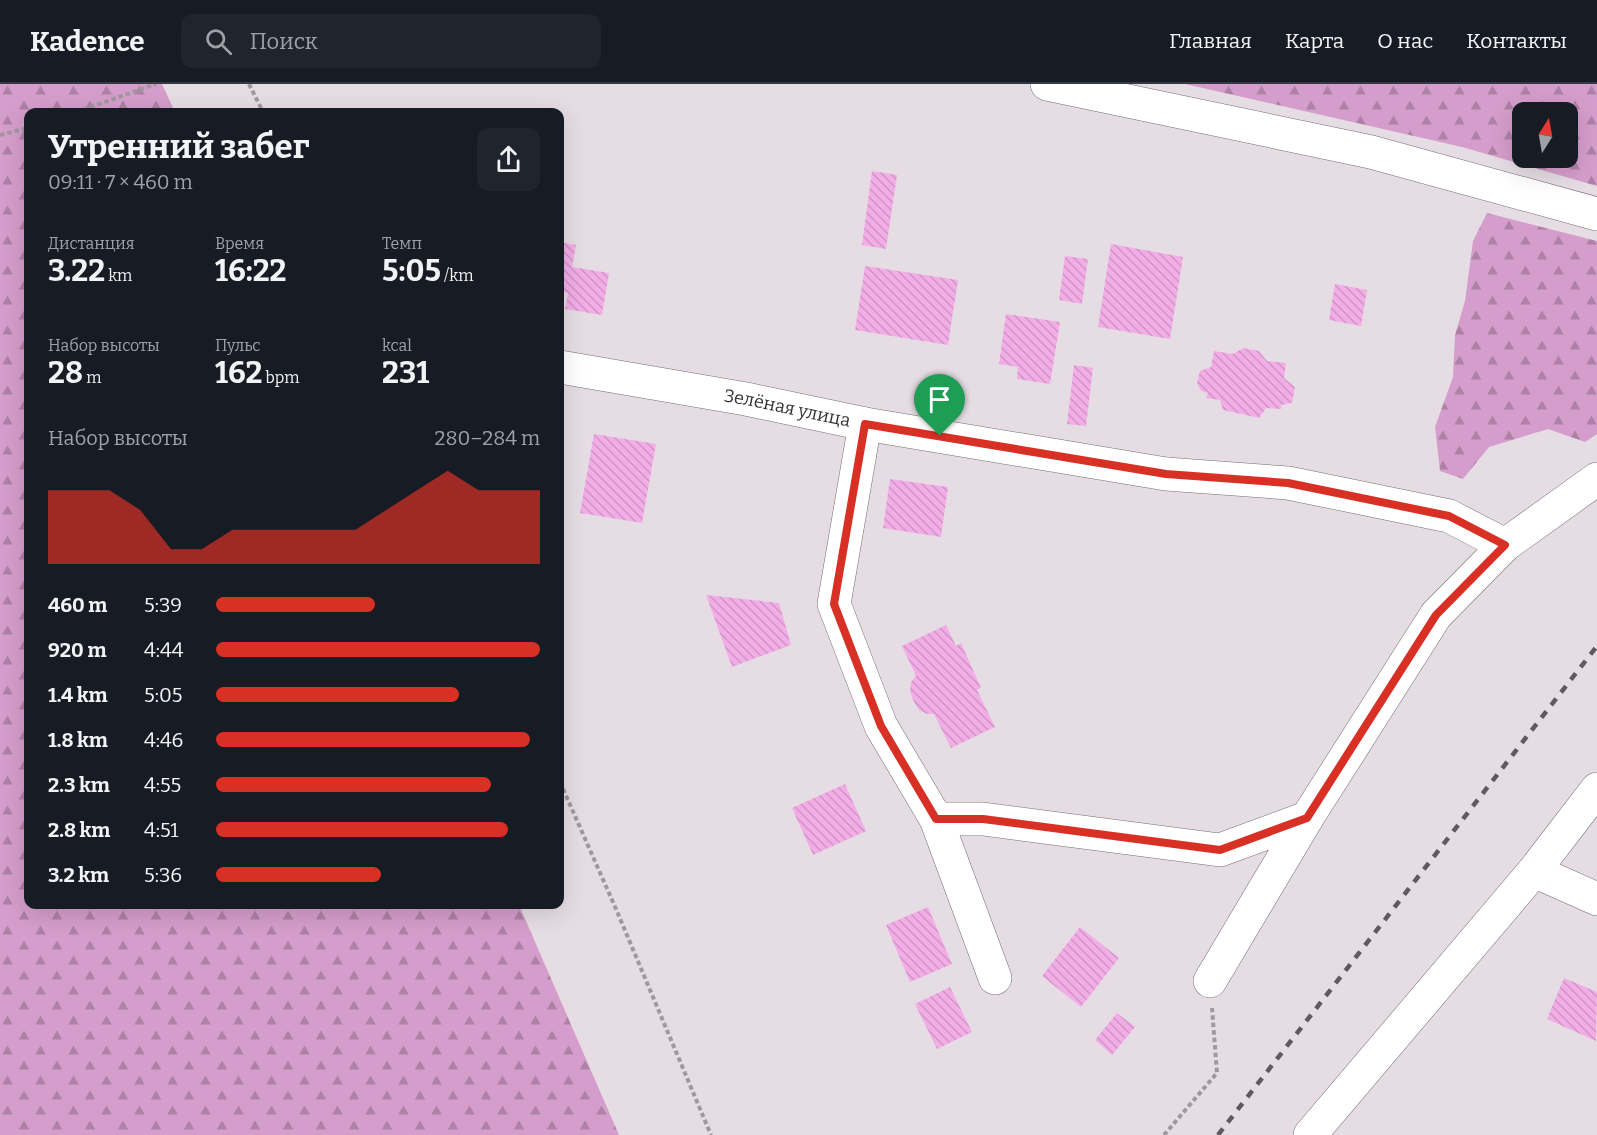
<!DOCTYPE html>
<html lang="ru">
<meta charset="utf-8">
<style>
body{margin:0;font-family:Bitter,serif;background:#20242c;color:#f1f3f6;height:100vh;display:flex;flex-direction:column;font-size:22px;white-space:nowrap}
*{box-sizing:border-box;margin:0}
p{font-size:20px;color:#9ea1a6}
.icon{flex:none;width:33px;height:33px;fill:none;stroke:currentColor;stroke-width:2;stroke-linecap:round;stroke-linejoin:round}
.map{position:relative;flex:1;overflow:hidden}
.drawer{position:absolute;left:24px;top:24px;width:540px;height:801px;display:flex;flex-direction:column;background:#171b24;border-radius:12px;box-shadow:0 6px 24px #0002}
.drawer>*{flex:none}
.needle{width:39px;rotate:11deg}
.fabs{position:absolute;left:1512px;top:18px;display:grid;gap:12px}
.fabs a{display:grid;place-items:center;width:66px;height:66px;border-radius:12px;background:#171b24;box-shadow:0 6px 24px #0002;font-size:30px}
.pin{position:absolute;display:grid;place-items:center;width:51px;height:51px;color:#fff;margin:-62px -26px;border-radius:50% 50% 50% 0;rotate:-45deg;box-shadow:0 0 6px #0007}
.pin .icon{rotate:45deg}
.round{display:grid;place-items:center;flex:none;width:63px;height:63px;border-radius:12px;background:#20242c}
.headline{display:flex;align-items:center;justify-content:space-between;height:102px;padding:0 24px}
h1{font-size:33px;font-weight:700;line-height:45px}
.metrics{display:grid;grid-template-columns:repeat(3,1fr);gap:9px;height:102px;padding:6px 24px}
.metrics div{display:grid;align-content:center}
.metrics b{font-size:30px;font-weight:700}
.metrics small{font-size:16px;font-weight:400}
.metrics p{font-size:16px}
.chart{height:168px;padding:12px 24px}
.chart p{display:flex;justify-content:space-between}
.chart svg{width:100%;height:108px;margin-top:6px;fill:#d93025;opacity:.7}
ul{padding:0 24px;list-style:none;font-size:20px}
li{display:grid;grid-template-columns:96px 72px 1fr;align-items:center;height:45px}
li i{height:15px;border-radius:8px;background:#d93025}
header{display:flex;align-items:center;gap:36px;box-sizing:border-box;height:84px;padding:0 30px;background:#171b24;border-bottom:2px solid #363941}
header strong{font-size:28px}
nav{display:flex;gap:33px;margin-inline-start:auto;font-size:21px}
.search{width:420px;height:54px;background:#20242c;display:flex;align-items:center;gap:15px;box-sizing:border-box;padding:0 21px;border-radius:12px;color:#9ea1a6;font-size:22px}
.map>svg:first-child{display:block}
.forest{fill:url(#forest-firs);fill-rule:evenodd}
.building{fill:url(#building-back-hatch)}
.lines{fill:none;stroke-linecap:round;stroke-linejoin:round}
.minor-casing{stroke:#756d73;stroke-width:34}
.path{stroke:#9f989d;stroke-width:4;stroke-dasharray:4.5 3;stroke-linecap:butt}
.minor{stroke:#fff;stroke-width:33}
.rail{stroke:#605a5e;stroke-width:4.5;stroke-dasharray:8 8;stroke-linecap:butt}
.route-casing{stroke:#fff;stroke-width:12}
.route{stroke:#d93025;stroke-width:8}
.labels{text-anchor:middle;stroke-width:4.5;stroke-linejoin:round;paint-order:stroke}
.street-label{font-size:18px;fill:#353134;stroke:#f3eaf1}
</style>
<header>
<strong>Kadence</strong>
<div class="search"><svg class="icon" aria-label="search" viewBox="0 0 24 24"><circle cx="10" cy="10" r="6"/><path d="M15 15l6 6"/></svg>Поиск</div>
<nav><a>Главная</a><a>Карта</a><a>О нас</a><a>Контакты</a></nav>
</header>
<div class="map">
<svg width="1597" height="1051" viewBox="0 0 1597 1051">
<defs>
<pattern id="forest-firs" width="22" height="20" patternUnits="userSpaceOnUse" patternTransform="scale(1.5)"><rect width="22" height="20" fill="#d59dcb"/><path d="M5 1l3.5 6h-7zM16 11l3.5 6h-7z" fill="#ae81a6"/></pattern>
<pattern id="building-back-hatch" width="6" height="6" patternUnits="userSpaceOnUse" patternTransform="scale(1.5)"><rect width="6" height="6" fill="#f2ade7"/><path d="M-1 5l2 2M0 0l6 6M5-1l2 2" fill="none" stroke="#d095c7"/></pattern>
</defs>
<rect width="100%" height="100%" fill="#e6dde4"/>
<!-- forest -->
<g class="forest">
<polygon points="0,0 162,0 175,28 28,28 28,820 519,821 619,1051 0,1051"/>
<path d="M1185 0H1597V102L1462 63ZM1522 28H1568V74H1522Z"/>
<polygon points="1487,129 1597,157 1597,350 1585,358 1548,345 1489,363 1463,395 1440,387 1435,343 1453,293 1455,251 1465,217 1473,157"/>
</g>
<!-- building -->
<g class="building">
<polygon points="872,87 897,91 886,165 862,161"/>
<polygon points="560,158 576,161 572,183 609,189 602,231 565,225 568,209 560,208"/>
<polygon points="1111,160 1183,173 1170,255 1098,243"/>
<polygon points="1065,172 1088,175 1082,220 1059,216"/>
<polygon points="865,182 958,196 948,261 855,246"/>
<polygon points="1335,200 1367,206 1361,242 1329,236"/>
<polygon points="1006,230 1060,238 1050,300 1017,295 1018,283 999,280"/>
<polygon points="1243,264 1259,267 1267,277 1286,279 1284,294 1295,303 1292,319 1281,321 1281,325 1266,324 1259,334 1223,326 1220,316 1206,314 1208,309 1201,307 1197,299 1200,287 1211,283 1214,267 1233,270"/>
<polygon points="1074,281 1093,284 1086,342 1067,340"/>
<polygon points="594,350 656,360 642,439 580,429"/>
<polygon points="890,395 948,403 941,453 883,444"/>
<polygon points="706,511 779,519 791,561 732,583"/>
<polygon points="946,541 956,562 961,559 981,604 977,606 995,643 951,664 934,630 927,630 919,626 913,616 910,607 911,598 916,592 902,562"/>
<polygon points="845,700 866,747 813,771 792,724"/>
<polygon points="928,823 952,880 910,898 886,841"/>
<polygon points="1080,843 1119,874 1081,923 1042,892"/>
<polygon points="1564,894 1597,908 1596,957 1547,935"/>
<polygon points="950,903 972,948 937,965 915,920"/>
<polygon points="1117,929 1135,943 1112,971 1095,956"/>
</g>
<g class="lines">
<!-- minor casing -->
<g class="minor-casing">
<g id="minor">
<polyline points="1047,0 1371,68 1597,130"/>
<path id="s1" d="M560 283 746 315 865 340 1166 390 1288 399 1449 432 1505 461"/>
<polyline points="865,340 834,520 881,642 936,735 995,894"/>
<polyline points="936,735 983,735 1220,766 1307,734"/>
<polyline points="1534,787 1597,815"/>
<polyline points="1210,897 1307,734 1436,531 1505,461 1597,395"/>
<polyline points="1310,1051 1534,787 1597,705"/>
</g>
</g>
<!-- path -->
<g class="path">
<polyline points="249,0 263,28"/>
<polyline points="76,28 156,0"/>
<polyline points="0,51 28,44"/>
<polyline points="560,698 616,825 711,1051"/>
<polyline points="1164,1051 1217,989 1212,924"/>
</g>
<!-- minor -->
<use href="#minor" class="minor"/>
<!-- rail -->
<polyline class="rail" points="1218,1051 1597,562"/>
</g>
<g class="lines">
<!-- route casing -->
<g class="route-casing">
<polygon id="route" points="865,340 1166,390 1288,399 1449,432 1505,461 1436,531 1307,734 1220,766 983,735 936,735 881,642 834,520"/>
</g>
<!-- route -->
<use href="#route" class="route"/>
</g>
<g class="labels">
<!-- street labels -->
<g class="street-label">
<text dy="6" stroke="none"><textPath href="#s1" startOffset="231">Зелёная улица</textPath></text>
</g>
</g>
</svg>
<div class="fabs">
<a><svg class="needle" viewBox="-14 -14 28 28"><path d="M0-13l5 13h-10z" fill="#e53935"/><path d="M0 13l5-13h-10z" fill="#9ea1a6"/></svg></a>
</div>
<div class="pin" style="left:940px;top:352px;background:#1e9e55"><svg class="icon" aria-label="arrive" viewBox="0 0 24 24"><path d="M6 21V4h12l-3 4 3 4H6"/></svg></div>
<section class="drawer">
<div class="headline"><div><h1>Утренний забег</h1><p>09:11 · 7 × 460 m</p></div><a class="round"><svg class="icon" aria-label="share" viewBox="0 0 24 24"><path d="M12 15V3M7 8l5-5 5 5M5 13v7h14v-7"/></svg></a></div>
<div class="metrics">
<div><p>Дистанция</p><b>3.22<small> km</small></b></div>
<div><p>Время</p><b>16:22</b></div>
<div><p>Темп</p><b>5:05<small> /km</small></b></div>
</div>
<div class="metrics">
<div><p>Набор высоты</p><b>28<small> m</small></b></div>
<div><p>Пульс</p><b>162<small> bpm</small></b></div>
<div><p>kcal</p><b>231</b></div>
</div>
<div class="chart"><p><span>Набор высоты</span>280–284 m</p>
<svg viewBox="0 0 160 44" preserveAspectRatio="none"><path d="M0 44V14L10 14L20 14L30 22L40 38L50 38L60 30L70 30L80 30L90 30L100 30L110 22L120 14L130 6L140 14L150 14L160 14V44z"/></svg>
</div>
<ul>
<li><b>460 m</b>5:39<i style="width:49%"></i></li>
<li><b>920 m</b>4:44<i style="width:100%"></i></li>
<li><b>1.4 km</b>5:05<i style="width:75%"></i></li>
<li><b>1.8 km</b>4:46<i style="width:97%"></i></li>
<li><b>2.3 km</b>4:55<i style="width:85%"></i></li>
<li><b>2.8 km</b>4:51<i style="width:90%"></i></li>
<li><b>3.2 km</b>5:36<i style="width:51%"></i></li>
</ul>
</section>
</div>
